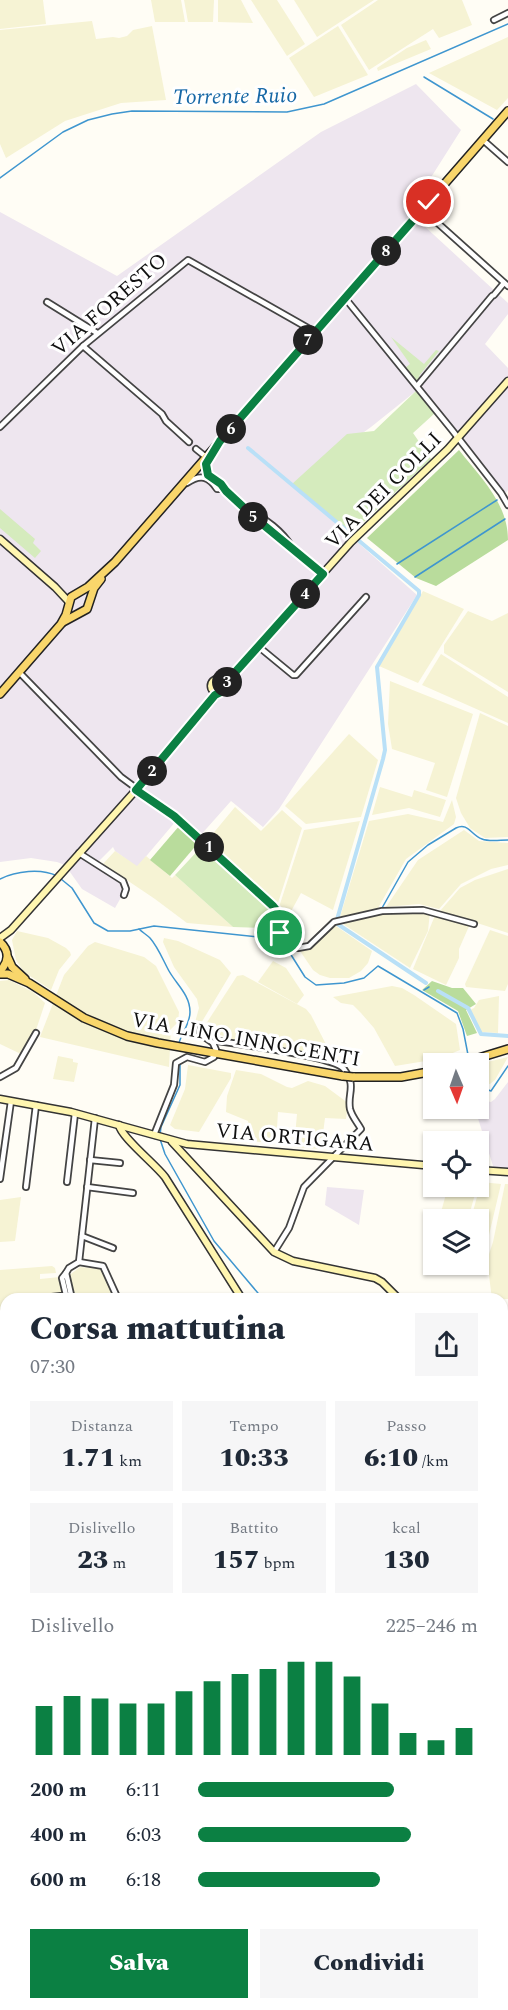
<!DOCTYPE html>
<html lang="it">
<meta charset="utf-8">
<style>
body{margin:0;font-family:Spectral,serif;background:#f6f6f7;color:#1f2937;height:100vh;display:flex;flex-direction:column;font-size:22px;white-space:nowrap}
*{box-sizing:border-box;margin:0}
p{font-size:20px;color:#747a83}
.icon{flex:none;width:33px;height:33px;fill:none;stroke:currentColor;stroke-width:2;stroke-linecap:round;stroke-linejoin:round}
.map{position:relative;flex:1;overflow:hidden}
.details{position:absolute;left:0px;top:1293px;width:508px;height:717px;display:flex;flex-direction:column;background:#fff;border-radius:18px 18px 0 0;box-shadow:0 2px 4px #0004}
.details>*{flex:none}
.needle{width:39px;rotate:178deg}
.tools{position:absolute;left:423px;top:1053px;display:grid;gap:12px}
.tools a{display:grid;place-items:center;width:66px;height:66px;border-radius:0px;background:#fff;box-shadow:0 2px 4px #0004;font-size:30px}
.pin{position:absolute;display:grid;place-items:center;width:51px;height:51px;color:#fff;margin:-26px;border:3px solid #fff;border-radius:50%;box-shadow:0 2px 6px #0007}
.km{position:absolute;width:30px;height:30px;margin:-15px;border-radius:50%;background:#222;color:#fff;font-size:16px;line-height:30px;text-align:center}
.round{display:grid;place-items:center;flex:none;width:63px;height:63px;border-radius:0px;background:#f6f6f7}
.summary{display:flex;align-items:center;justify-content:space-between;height:102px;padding:0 30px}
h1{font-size:33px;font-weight:800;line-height:45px}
.stats{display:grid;grid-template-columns:repeat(3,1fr);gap:9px;height:102px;padding:6px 30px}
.stats div{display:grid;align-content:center;border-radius:0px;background:#f6f6f7;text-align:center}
.stats b{font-size:26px;font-weight:800}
.stats small{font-size:16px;font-weight:400}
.stats p{font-size:16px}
.chart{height:168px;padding:12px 30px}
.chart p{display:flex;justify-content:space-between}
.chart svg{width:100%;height:108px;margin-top:6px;stroke:#0b8043;stroke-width:6}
.cta{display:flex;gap:12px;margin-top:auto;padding:12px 30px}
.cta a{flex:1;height:69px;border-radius:0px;background:#0b8043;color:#fff;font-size:24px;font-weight:800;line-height:69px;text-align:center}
.cta a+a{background:#f6f6f7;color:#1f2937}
ul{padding:0 30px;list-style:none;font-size:20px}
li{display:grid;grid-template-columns:96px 72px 1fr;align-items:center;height:45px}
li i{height:15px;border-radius:8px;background:#0b8043}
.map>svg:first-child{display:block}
.industrial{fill:#eee6ef}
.farmland{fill:#f6f3d4}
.green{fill:#d5ebbd}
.forest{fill:#b9dc9c}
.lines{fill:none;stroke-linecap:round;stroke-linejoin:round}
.stream{stroke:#3f96cf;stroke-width:1.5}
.canal{stroke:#b9e0f7;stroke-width:4}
.street-casing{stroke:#444;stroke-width:8}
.secondary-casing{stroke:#333;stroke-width:9}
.primary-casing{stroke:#222;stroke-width:10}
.street{stroke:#fff;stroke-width:4.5}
.secondary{stroke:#fff6b0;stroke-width:6}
.primary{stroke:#f9d66b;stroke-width:7}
.primary-bridge-casing{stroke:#222;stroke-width:10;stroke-linecap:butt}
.primary-bridge{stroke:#f9d66b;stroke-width:7}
.route-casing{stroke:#fff;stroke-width:12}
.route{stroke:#0b8043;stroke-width:8}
.labels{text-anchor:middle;stroke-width:6;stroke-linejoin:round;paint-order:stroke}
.street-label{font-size:21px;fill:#111;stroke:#fff}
.water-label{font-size:22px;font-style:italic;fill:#1768a6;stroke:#fff}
</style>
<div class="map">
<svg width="508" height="2010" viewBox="0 0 508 2010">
<rect width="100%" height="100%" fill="#fffdf5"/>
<!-- industrial -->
<g class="industrial">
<polygon points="416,84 461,130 409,212 508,303 508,314 485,344 508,368 508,490 506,493 416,391 371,427 292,484 417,595 279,809 263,827 231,801 199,837 180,820 176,821 137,867 115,851 113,847 97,863 85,859 124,884 124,892 115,908 82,889 65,865 57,862 31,858 0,862 0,212 117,276 321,132"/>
<polygon points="508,1082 508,1171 494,1169 475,1109 478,1108 479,1099 491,1102 495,1099"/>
<polygon points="327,1187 364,1190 359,1225 325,1205"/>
</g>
<!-- farmland -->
<g class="farmland">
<polygon points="0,0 43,0 46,24 0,29"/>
<polygon points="151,0 181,0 185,22 155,22"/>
<polygon points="184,0 214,0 213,22 188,22"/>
<polygon points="218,0 241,0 253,23 218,22"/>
<polygon points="251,0 277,0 305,44 287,56"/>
<polygon points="294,0 374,0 317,37"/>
<polygon points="378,0 462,0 472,25 439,38 433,29 369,70 341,25"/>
<polygon points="92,21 96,39 113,37 119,38 127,36 133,30 152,26 166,100 121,103 65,121 6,158 0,144 0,30"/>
<polygon points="338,26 368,75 314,97 289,58"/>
<polygon points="508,37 508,98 497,110 429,73"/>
<polygon points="426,40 431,49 378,71 377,68 407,48"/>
<polygon points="423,591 464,609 418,683 379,666"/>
<polygon points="468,611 492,621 508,613 508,692 444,653 444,645"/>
<polygon points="441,654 508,697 508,723 422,685"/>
<polygon points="390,681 473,714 447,797 426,790 435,763 392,749 388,724"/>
<polygon points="480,713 508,726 508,837 485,838 470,828 461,813 456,798"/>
<polygon points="349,734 378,760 361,817 306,824 285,806"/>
<polygon points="380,787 412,797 414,790 446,800 440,817 409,808 372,815"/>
<polygon points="452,800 456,817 454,824 406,859 378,908 340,917 369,821 408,814 443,822"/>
<polygon points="235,807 261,831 282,810 302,828 277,906 206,842"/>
<polygon points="360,821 333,910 301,893 289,915 279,907 304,830"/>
<polygon points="464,830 479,841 508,843 508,865 491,869 461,884 439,909 419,904 386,907 418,860"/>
<polygon points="115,851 137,866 146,856 172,878 175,875 233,927 187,923 155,899 103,864"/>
<polygon points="508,869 508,933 440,911 460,888 475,880"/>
<polygon points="381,912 430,912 428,931 410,968 340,922"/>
<polygon points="436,913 470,924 459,949 459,958 446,985 413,969"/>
<polygon points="333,924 372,951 368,963 361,971 349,978 330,978 320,975 313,970 300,951 307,950"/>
<polygon points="490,930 508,936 508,984 505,991 466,987 465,984"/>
<polygon points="17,931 48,938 66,948 70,952 71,955 59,970 51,990 24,972 16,960 12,940"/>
<polygon points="164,938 178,941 220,960 231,973 197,1030 194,1026 199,1008 197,999 174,967 163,942"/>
<polygon points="95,942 144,957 156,966 179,1012 178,1022 171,1029 169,1067 40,1037 64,975 88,946"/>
<polygon points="273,961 286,968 304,995 297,1004 258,982"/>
<polygon points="243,975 306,1009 311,1015 333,1058 248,1044 223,1036 204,1027 237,976"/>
<polygon points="9,980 33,992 45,1003 35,1033 23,1055 0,1044 0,981"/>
<polygon points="392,986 402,988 414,995 456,1024 460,1050 438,1059 395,1066 374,1028 361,1013 353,1005 341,1003 333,997"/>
<polygon points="499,996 498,1033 481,1032 470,1010 474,1008 479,1000"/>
<polygon points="58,1056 73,1059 73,1062 78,1063 74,1082 53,1079"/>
<polygon points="508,1057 495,1080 490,1084 484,1083 479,1073 479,1064"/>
<polygon points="188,1065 231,1073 231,1078 199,1132 175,1129 170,1125 185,1089"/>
<polygon points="236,1070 261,1074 287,1087 292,1088 308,1081 325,1086 348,1103 346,1119 325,1118 321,1149 294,1147 297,1114 278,1112 276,1143 248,1141 248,1121 226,1112 227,1096"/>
<polygon points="481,1182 501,1184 481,1269 456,1265 478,1264 478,1220 471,1219"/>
<polygon points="505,1184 508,1184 508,1299 492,1299 487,1260 493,1242"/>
<polygon points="448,1187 477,1187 468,1219 439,1219"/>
<polygon points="21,1197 15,1241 0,1242 0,1200"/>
<polygon points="52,1266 55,1268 56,1273 40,1274 40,1279 60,1277 66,1299 6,1299 6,1339 0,1339 0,1270"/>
<polygon points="80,1267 102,1269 117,1299 72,1299 67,1277"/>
<polygon points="6,1657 6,1774 0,1778 0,1658"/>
</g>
<!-- green -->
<g class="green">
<polygon points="391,337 424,364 436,350 439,351 419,376 421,378 417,382 405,368 410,364"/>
<polygon points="416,391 435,413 413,433 431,459 351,534 292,484 347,434 374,431"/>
<polygon points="0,509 35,539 33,543 41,551 35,558 0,528"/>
<polygon points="204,844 273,910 272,920 266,928 233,927 175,875"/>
</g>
<!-- forest -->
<g class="forest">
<path d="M459 450C480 477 508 503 508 540L436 586 416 578 367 538Z"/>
<polygon points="180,825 199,842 170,876 150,860"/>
<polygon points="432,981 452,988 463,988 476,1004 466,1010 477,1033 467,1036 458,1011 422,990"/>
<polygon points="502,1500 508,1515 508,1652 502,1649"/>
</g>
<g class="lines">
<!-- stream -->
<g class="stream">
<polyline points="424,77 493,119"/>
<polyline points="0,178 63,132 88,120 112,114 132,111 287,112 324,104 508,24"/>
<polyline points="397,564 497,500"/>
<polyline points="415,577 505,519"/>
<path d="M0 879C16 871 41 868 57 876"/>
<polyline points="61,879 72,888 94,923 108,931 130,931 154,926 276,939 288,950 305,977 316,985 344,983 364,978 378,966 457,1013 463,1029 469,1060"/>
<path d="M382 908 408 862 428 845 456 828C468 822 471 835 482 839 489 842 500 840 508 840"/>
<path d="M139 929C142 932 147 935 150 938 158 947 163 960 169 971 177 985 190 995 190 1012 190 1024 182 1032 179 1043"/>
<polyline points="424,990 429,987"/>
<polyline points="478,1086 491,1091 508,1066"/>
<polyline points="160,1135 161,1127 180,1085 180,1063"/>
<polyline points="160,1139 165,1154 214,1241 263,1299"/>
<polyline points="502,1724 508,1725"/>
<polyline points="502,1780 508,1774"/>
<polyline points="502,1815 508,1828"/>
</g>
<!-- canal -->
<g class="canal">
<polyline points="248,448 419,591 419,595 377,667 385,750 383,759 336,923 426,983"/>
<polyline points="438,991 468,1008 481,1034 508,1036"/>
</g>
<!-- street casing -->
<g class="street-casing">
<g id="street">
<polyline points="494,20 508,13"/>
<polyline points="483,140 508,162"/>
<polyline points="422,209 508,286"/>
<polyline points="494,295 504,283"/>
<polyline points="345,298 452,430 501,493 508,505"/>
<polyline points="47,302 97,333"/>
<polyline points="83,346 162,414 166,421 189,442"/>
<polyline points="417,386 492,296"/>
<polyline points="0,427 83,346 188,260 315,332"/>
<polyline points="196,449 206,457"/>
<path d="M211 456C206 464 203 471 211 478"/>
<path d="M187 483C200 474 209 476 217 489H221L222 486 219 482 215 486"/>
<polyline points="222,486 254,517 323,574"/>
<path d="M250 511C265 518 283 532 291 546"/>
<polyline points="259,647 293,675 296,675 366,597"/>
<polyline points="19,672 121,777 174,816 273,906 277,911 274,920 275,929 298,948 309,946 334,922 382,911 423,910 474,924"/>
<polyline points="79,853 123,881 126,889 124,895"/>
<polyline points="201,1026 200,1034 213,1043 216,1050"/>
<path d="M213 1043 218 1041C239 1044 334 1057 344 1069 357 1087 347 1093 350 1109 352 1117 358 1123 361 1129L304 1187 289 1228 274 1252"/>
<polyline points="0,1077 16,1068 36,1033"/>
<polyline points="154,1135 174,1085 176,1063 187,1057 205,1062 214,1057"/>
<polyline points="90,1160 120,1163"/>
<polyline points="0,1179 11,1101"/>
<polyline points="67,1182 75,1113"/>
<polyline points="26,1187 36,1105"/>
<polyline points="87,1187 133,1193"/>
<polyline points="82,1236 113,1248"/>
<polyline points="79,1262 103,1266 118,1299"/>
<polyline points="66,1273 62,1278 67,1299"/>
<polyline points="33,1299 70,1295"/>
<polyline points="72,1299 66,1273 69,1268 79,1262 95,1118"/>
<polyline points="502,1653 508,1659"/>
<polyline points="502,1793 508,1792"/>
<polyline points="0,1993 6,1992"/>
<polyline points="48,2004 58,2010"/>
<polyline points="405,2004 406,2010"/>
<polyline points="19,2010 32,2004"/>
</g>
</g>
<!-- secondary casing -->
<g class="secondary-casing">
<g id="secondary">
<polyline points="0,539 55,587 69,602"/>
<circle cx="218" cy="686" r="7"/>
<polyline points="225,686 230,678 351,542 448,449 508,381"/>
<polyline points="0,938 11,930 136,790 218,693"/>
<polyline points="0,1099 71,1112 187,1144 434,1166"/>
<path d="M119 1125C121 1137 155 1164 165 1177L242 1299"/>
<polyline points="172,1142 274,1252 293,1261 375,1278 382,1282 399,1299"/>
<polyline points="478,1170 508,1172"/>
<polyline points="502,1374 508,1376"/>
<polyline points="70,2010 73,2004"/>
</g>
</g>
<!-- primary casing -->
<g class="primary-casing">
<g id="primary">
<polyline points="63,622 87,609 94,588 101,579"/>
<polyline points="0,694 61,624 66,615 71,597 88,587 115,562 508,111"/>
<path d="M0 942C10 951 9 962 0 971"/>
<polyline points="8,958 12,967 25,979"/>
<polyline points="0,974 8,974 29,983 84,1018 127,1036 158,1043 343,1076"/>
<polyline points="459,1064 508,1049"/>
<polyline points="353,1077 401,1077 434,1071"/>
</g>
</g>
<!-- street -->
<use href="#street" class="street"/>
<!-- secondary -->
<use href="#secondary" class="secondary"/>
<!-- primary -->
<use href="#primary" class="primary"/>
<!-- primary-bridge casing -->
<g class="primary-bridge-casing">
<polyline id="primary-bridge" points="343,1076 353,1077"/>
</g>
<!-- primary-bridge -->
<use href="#primary-bridge" class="primary-bridge"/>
</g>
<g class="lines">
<!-- route casing -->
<g class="route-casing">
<path id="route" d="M280 933C272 926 274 920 277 911L273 906 174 816 136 790 215 695 223 691 230 678 323 574 254 517 226 491 221 484 208 475 206 464 220 441 429 202"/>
</g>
<!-- route -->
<use href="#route" class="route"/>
</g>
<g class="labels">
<!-- street labels -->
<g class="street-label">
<text transform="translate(109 304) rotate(-41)" y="7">VIA FORESTO</text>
<text transform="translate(383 490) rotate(-45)" y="7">VIA DEI COLLI</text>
<text transform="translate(246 1039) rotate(10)" y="7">VIA LINO INNOCENTI</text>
<text transform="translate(295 1137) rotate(5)" y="7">VIA ORTIGARA</text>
</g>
<!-- water labels -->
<g class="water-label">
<text transform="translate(235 95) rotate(-1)" y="8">Torrente Ruio</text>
</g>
</g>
</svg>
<div class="tools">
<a><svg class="needle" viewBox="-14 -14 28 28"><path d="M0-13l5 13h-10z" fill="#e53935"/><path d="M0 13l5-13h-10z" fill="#747a83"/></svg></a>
<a><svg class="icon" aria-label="locate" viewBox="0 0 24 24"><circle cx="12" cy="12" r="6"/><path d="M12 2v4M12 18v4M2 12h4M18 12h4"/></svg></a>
<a><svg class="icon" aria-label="layers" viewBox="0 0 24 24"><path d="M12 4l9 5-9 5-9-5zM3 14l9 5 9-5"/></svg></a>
</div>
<div class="pin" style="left:280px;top:933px;background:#1e9e55"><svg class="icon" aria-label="arrive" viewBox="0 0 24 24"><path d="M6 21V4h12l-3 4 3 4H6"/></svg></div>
<div class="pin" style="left:429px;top:202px;background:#d93025"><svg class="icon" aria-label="check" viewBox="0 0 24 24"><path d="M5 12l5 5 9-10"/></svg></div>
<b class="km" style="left:209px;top:847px">1</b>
<b class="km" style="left:152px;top:771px">2</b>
<b class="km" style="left:227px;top:682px">3</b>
<b class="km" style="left:305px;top:594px">4</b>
<b class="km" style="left:253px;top:517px">5</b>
<b class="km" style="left:231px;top:429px">6</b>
<b class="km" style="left:308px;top:340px">7</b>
<b class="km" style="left:386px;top:251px">8</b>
<section class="details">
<div class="summary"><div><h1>Corsa mattutina</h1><p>07:30</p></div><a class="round"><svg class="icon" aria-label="share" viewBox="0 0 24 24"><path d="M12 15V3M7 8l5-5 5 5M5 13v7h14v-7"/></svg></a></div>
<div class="stats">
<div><p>Distanza</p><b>1.71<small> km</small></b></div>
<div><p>Tempo</p><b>10:33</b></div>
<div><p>Passo</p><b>6:10<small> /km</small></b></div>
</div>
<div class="stats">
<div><p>Dislivello</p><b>23<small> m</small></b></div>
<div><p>Battito</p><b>157<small> bpm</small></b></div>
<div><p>kcal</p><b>130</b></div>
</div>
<div class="chart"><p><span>Dislivello</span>225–246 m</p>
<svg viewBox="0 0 160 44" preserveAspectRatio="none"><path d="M5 44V24M15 44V20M25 44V21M35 44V23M45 44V23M55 44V18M65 44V14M75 44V11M85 44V9M95 44V6M105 44V6M115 44V12M125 44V23M135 44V35M145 44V38M155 44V33"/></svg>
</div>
<ul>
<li><b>200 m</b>6:11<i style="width:70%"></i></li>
<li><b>400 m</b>6:03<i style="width:76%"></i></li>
<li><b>600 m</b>6:18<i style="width:65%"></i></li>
</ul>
<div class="cta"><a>Salva</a><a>Condividi</a></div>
</section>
</div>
